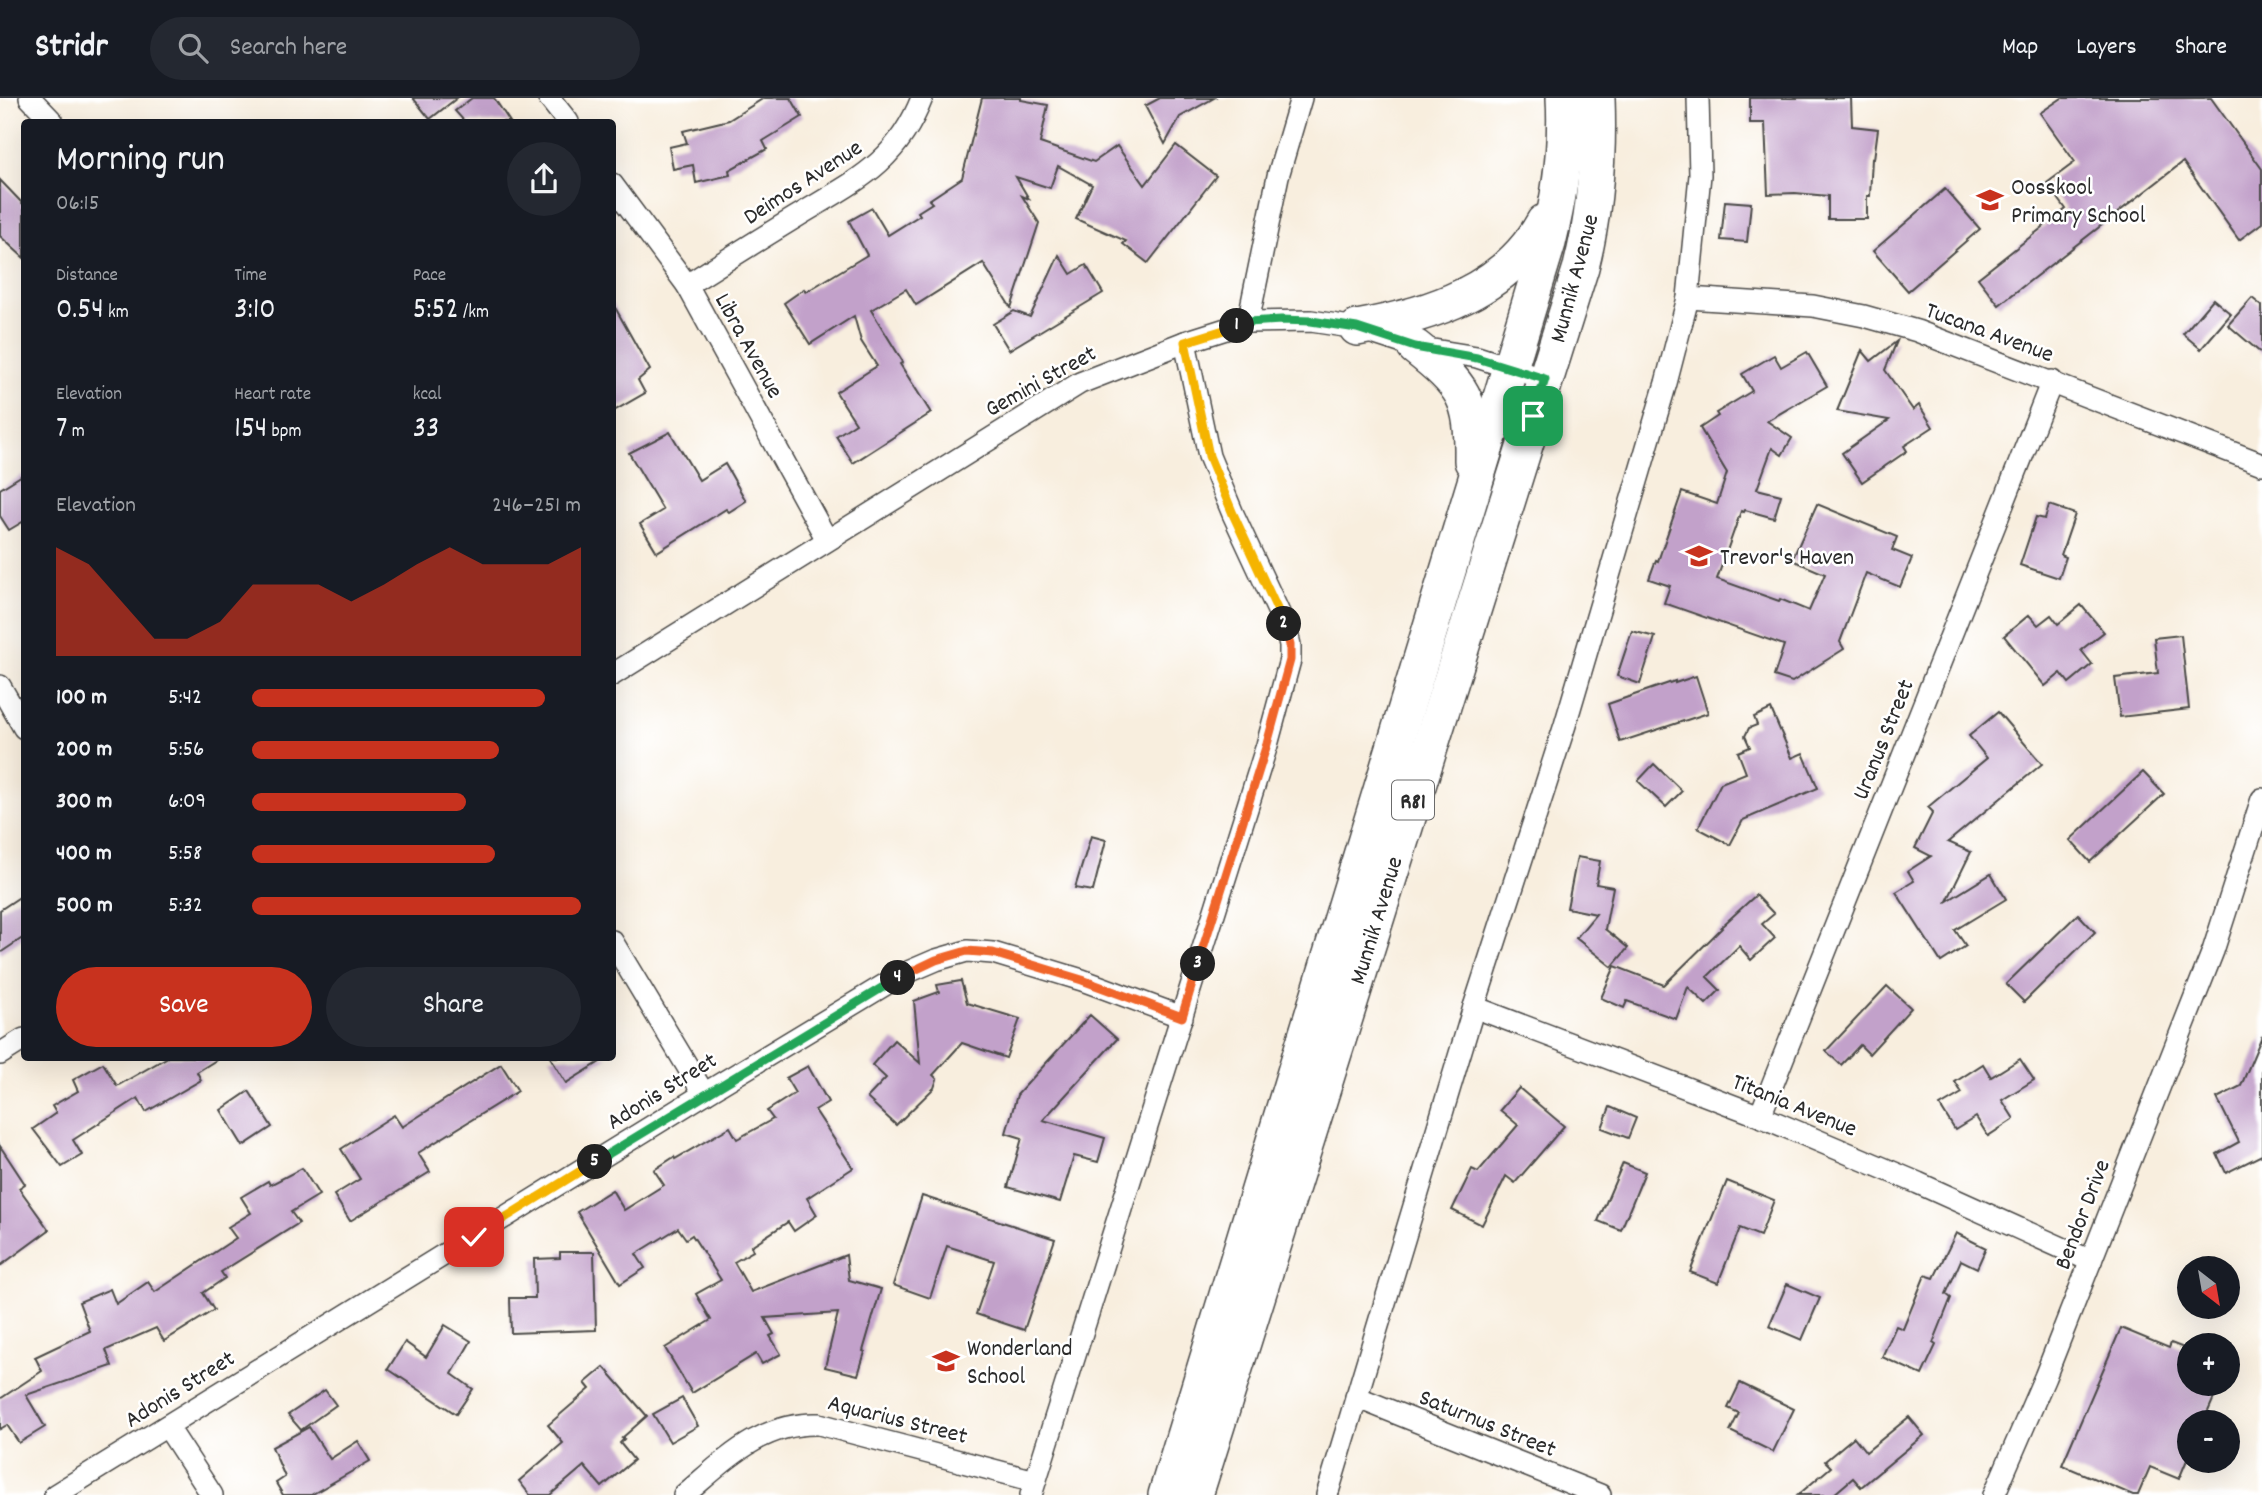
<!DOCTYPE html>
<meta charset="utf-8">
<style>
body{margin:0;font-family:Dekko,sans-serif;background:#242831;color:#f1f3f6;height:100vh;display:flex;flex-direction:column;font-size:26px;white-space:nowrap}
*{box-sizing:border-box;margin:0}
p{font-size:23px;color:#9ea1a6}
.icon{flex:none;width:38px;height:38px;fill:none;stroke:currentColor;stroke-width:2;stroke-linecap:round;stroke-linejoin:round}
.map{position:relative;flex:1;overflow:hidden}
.details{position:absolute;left:21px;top:21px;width:595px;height:942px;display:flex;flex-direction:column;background:#171b24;border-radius:7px;box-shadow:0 7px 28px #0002}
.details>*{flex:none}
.needle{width:46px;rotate:149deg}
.buttons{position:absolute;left:2177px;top:1158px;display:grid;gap:14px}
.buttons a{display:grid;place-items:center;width:63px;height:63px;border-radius:50%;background:#171b24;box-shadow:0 7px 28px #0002;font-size:35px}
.pin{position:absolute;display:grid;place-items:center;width:60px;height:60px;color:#fff;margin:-30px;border-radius:14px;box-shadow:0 4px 10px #0006}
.km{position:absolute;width:35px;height:35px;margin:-18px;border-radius:50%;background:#222;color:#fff;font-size:19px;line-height:35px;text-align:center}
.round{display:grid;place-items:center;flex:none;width:74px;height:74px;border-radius:37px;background:#242831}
.overview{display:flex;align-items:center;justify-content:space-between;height:119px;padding:0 35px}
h1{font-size:38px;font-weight:600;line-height:52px}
.figures{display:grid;grid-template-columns:repeat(3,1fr);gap:10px;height:119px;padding:7px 35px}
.figures div{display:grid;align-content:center}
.figures b{font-size:30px;font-weight:600}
.figures small{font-size:19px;font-weight:400}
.figures p{font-size:19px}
.chart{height:196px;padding:14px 35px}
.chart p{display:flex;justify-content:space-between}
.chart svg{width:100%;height:126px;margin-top:7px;fill:#c8321e;opacity:.7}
.primary-button{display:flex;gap:14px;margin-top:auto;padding:14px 35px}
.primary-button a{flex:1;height:80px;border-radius:42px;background:#c8321e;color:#fff;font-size:28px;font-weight:600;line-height:80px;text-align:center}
.primary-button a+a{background:#242831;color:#f1f3f6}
ul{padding:0 35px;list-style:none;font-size:23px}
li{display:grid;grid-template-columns:112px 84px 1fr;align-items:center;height:52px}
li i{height:18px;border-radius:9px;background:#c8321e}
header{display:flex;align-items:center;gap:42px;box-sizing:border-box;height:98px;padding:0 35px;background:#171b24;border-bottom:2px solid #363941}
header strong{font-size:33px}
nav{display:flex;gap:38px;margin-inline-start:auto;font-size:24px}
.search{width:490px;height:63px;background:#242831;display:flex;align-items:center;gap:18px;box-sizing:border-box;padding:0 24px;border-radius:38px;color:#9ea1a6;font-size:26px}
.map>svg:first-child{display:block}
.building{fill:#c2a1ca}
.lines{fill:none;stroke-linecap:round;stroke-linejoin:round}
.minor-casing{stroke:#4a4846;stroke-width:24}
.primary-casing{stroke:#4a4846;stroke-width:38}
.minor{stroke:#fff;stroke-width:21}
.primary{stroke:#fff;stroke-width:35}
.split-1-casing{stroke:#fff;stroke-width:14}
.split-2-casing{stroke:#fff;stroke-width:14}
.split-3-casing{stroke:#fff;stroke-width:14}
.split-4-casing{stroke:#fff;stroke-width:14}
.split-5-casing{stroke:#fff;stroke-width:14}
.split-6-casing{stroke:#fff;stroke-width:14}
.split-1{stroke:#22a559;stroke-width:9}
.split-2{stroke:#f5b400;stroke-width:9}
.split-3{stroke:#f0652b;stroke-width:9}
.split-4{stroke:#f0652b;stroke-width:9}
.split-5{stroke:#22a559;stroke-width:9}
.split-6{stroke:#f5b400;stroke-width:9}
.labels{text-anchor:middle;stroke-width:5;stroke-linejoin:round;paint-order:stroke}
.shield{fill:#fff;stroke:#6b6b6b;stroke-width:2}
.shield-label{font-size:23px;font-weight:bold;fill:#2b2b2b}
.street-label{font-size:24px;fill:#2b2b2b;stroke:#fff}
.poi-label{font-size:24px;fill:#2b2b2b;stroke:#fff;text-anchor:start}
</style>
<header>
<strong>Stridr</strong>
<div class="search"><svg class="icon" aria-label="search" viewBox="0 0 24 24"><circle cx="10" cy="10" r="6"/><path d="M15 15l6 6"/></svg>Search here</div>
<nav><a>Map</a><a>Layers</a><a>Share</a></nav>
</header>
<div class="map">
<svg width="2262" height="1397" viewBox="0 0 2262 1397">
<rect width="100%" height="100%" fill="#fff"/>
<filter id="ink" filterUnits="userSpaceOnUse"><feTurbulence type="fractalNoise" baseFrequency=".0143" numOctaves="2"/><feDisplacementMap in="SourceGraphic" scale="14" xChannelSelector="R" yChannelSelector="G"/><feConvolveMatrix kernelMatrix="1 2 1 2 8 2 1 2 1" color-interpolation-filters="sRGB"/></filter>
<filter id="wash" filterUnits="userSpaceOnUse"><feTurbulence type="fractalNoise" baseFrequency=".00686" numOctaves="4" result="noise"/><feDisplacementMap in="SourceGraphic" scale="28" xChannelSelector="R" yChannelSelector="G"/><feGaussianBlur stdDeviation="1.57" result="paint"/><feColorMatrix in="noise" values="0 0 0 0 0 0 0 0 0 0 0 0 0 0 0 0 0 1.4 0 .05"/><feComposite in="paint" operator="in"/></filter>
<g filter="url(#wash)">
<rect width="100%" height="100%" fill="#f8eede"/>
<g id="blocks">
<!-- building -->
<g class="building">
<polygon points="413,0 457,0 430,21"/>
<polygon points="472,0 494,0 510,24 465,24 455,13"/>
<polygon points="764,0 791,0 802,19 763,43 767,51 729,72 730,77 696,85 693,67 673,71 669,49 687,45 683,33 729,22"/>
<polygon points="982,0 1021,0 1021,2 1048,7 1040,45 1094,64 1117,48 1145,87 1176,47 1216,78 1148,165 1123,146 1126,143 1076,121 1092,87 1058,68 1050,90 1016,79 1029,101 1022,98 1039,125 1011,210 983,165 916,207 906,191 871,212 903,264 900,266 931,315 853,365 836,338 856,325 836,294 877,268 861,243 854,218 810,246 784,205 804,191 806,194 867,157 849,123 872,110 888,137 920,117 918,114 932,105 929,102 962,80"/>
<polygon points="1160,0 1214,0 1180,19 1165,46 1145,8"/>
<polygon points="1750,0 1851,0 1852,28 1878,31 1874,61 1872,60 1870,98 1867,98 1867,121 1828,121 1828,98 1795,95 1768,96 1765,25 1750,25"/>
<polygon points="2062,0 2211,0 2262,71 2262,125 2239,142 2183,64 1999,207 1978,180 2066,111 2047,85 2075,64 2040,15"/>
<polygon points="0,82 24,107 24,160 0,138"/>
<polygon points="1945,91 1980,131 1908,193 1873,153"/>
<polygon points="1725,103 1751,105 1747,144 1721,142"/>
<polygon points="1059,157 1071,176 1086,167 1103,195 1009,252 993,226 1014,213 1030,219"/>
<polygon points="2252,200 2262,208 2262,256 2228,227"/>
<polygon points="2213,201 2231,216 2201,251 2183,236"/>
<polygon points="612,204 650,272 638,282 645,295 612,314"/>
<polygon points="1897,243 1885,272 1913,312 1919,307 1933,329 1904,348 1907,353 1862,384 1842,355 1889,322 1837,313 1862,252 1871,263"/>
<polygon points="1807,254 1827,288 1767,323 1792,340 1782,357 1772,350 1757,391 1781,397 1774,420 1745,412 1744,414 1741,413 1717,481 1779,503 1780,501 1809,513 1825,476 1792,462 1817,406 1897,439 1892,452 1912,460 1900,489 1866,475 1840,544 1844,551 1792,584 1774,578 1784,547 1664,505 1670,488 1649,481 1656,462 1658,463 1682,394 1717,406 1727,375 1700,330 1718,318 1716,315 1752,293 1742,276 1774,257 1781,269"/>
<polygon points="670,334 699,382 725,366 746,403 729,414 726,411 657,454 640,426 663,412 629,355"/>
<polygon points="24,376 24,423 9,432 0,418 0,391"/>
<polygon points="2049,407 2075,416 2061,457 2066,459 2059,480 2020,467 2036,419 2045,421"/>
<polygon points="2081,507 2104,534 2081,552 2092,566 2069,585 2061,575 2045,588 2004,538 2029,517 2038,527 2051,517 2058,526"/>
<polygon points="1632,533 1655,539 1640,586 1617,578"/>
<polygon points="2181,537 2189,611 2120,619 2115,580 2158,575 2154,540"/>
<polygon points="1696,578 1708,615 1620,644 1608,606 1675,583 1675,585"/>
<polygon points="1771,611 1792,660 1803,655 1818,690 1743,722 1730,747 1698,730 1721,685 1746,675 1738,654 1750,649 1745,638 1749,630 1757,627 1754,619"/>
<polygon points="1998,614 2042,666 1948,744 1971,754 1947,803 1991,776 2006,801 1955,832 1966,848 1941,864 1896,794 1914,783 1908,773 1931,758 1915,750 1933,714 1928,709 1987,660 1969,638"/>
<polygon points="1654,666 1682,693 1666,709 1638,683"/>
<polygon points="2143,674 2164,696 2090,764 2070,742"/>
<polygon points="1091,738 1106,742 1093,793 1075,790"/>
<polygon points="1577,759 1600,763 1596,786 1613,789 1605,831 1628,850 1612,869 1576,840 1596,816 1567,810"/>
<polygon points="24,796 24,839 0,855 0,812"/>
<polygon points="1756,797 1774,816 1762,826 1775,840 1751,862 1739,848 1707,879 1720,892 1706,906 1688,889 1676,921 1627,903 1624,910 1601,900 1615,868 1664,887 1722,830 1721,829"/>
<polygon points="2078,816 2095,834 2024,904 2006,886"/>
<polygon points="961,883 967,905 1020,921 1006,960 962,945 933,977 937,981 934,990 896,1027 867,1000 886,980 872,967 894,942 920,965 914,903 939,894 937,887"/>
<polygon points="1887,888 1911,910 1869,956 1860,947 1841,967 1826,953"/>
<polygon points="1090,917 1117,941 1043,1022 1105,1040 1098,1064 1074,1058 1060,1104 1008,1089 1022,1040 1006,1035 1017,997"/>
<polygon points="2262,938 2262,1057 2226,1075 2217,1056 2239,1044 2217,1000 2241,988"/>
<polygon points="168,959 221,959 197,974 201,982 146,1014 138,1000 73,1042 82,1057 62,1069 33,1031 56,1015 52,1008 78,993 73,982 103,965 117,988"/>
<polygon points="550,959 608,959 566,985"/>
<polygon points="2020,961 2034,982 2002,1002 2014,1021 1988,1038 1976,1019 1955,1032 1940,1008 1962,995 1955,984 1983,966 1991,979"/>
<polygon points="501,966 518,993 418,1055 430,1074 350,1123 334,1097 360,1081 341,1051 394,1017 402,1029"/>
<polygon points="808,968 828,1004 815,1012 853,1070 807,1100 817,1117 794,1133 788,1124 751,1148 753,1153 734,1164 751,1194 846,1157 849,1182 881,1191 863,1253 865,1254 858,1277 825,1269 838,1215 765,1220 774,1236 770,1238 781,1256 762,1266 756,1256 692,1295 665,1250 711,1222 696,1196 721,1182 692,1137 686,1141 678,1130 636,1156 645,1170 620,1186 577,1114 612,1092 624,1112 664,1087 654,1072 674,1059 675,1061 730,1029 737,1041 773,1021 767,1013 795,995 786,980"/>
<polygon points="1519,990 1564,1028 1515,1085 1506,1078 1482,1127 1452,1112 1472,1071 1478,1074 1518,1027 1500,1012"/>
<polygon points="249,993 272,1029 243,1048 221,1012"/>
<polygon points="1610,1009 1636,1020 1628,1040 1602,1030"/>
<polygon points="0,1048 25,1086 19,1090 49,1132 0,1168"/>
<polygon points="1623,1065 1645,1074 1621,1132 1598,1123"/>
<polygon points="302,1070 319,1097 291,1114 299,1125 221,1174 225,1180 203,1195 214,1212 164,1243 156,1230 106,1252 112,1268 26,1297 45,1329 19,1345 7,1327 0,1331 0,1301 42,1273 35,1259 90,1233 79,1204 110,1191 116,1206 148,1184 155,1194 236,1140 228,1129 251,1115 241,1099 268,1083 270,1087"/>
<polygon points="1727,1083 1774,1102 1760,1138 1740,1130 1718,1185 1690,1174"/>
<polygon points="922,1098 1055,1141 1024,1232 976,1216 994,1163 947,1148 930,1200 893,1187"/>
<polygon points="1956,1135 1986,1150 1977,1170 1961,1162 1946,1196 1951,1200 1933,1245 1936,1247 1922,1277 1882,1259 1896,1228 1903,1231 1925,1177 1934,1180"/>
<polygon points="560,1154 594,1154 596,1232 511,1235 510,1200 535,1200 534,1161 560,1160"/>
<polygon points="1787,1186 1820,1200 1802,1242 1769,1228"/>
<polygon points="445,1227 471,1243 452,1276 473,1291 456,1316 388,1271 405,1244 426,1259"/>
<polygon points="2121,1230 2169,1250 2171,1245 2189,1252 2189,1286 2220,1286 2203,1325 2189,1325 2189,1357 2179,1381 2150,1369 2138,1397 2133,1397 2062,1367"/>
<polygon points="604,1269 647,1318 622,1340 624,1341 620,1345 634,1362 602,1389 584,1368 550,1397 530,1397 519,1383 563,1345 548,1327 590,1291 585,1285"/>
<polygon points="1740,1285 1794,1311 1773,1354 1730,1333 1739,1315 1728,1310"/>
<polygon points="325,1292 336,1307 301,1332 288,1317"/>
<polygon points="682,1300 698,1328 670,1344 653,1316"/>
<polygon points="1909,1319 1924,1337 1861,1389 1853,1380 1833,1397 1798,1397 1831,1369 1825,1363 1854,1339 1866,1354"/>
<polygon points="309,1329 330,1361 358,1343 370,1363 311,1397 283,1397 276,1385 285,1379 272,1349"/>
</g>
</g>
</g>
<g filter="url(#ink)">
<use href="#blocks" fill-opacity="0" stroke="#4a4846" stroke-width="2"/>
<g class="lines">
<!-- minor casing -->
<g class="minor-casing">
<g id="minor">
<polyline points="30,0 53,24"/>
<polyline points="549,0 568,24"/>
<polyline points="612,86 687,187 827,442"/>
<path d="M687 187C723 164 760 141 796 119 853 84 896 67 922 0"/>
<polyline points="1688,200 1813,208 1864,218 1917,233 2262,366"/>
<polyline points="1248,224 1278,78 1301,0"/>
<polyline points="612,577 1080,285 1185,244 1248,224 1311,223 1357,230 1415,249 1477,259 1545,281"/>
<polyline points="0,588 24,630"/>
<polyline points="612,843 704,996"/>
<polyline points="1474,909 1760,1018 1918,1085 2091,1163"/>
<polyline points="0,956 24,941"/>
<polyline points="1760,1018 2052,283"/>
<polyline points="1356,1299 1600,1397"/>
<polyline points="167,1328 212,1397"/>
<polyline points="55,1397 704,996 901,877 936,862 967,853 993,855 1082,882 1182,919"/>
<path d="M684 1397C726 1362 761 1324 819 1326L1035 1383"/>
<polyline points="1031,1397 1267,647 1290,562 1290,547 1286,530 1233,416 1209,358 1185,244"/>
<polyline points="1327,1397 1474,909 1565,627 1666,285 1688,200 1700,77 1698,0"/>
<polyline points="1994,1397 2045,1279 2213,853 2262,701"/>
</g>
</g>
<!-- primary casing -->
<g class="primary-casing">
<g id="primary">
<path d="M1357 230C1430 217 1506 193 1544 124"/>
<path d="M1415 249C1464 288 1473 300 1472 363"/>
<path d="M1166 1397 1548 145C1560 97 1567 50 1564 0"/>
<path d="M1195 1397 1581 169C1595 115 1599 56 1597 0"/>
</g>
</g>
<!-- minor -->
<use href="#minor" class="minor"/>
<!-- primary -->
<use href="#primary" class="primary"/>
</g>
</g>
<g class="lines" filter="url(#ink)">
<!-- split-1 casing -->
<g class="split-1-casing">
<polyline id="split-1" points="1237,228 1248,224 1281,222 1311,223 1357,230 1415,249 1477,260 1545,281 1533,318"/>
</g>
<!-- split-2 casing -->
<g class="split-2-casing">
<polyline id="split-2" points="1237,228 1185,244 1209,358 1233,416 1284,526"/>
</g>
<!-- split-3 casing -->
<g class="split-3-casing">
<polyline id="split-3" points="1198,866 1267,646 1290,562 1290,547 1284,526"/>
</g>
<!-- split-4 casing -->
<g class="split-4-casing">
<polyline id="split-4" points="898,880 936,862 967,853 993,855 1082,882 1182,919 1198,866"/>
</g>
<!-- split-5 casing -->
<g class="split-5-casing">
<polyline id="split-5" points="595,1064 898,880"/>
</g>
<!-- split-6 casing -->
<g class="split-6-casing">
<polyline id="split-6" points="474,1139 595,1064"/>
</g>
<!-- split-1 -->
<use href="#split-1" class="split-1"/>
<!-- split-2 -->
<use href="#split-2" class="split-2"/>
<!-- split-3 -->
<use href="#split-3" class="split-3"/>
<!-- split-4 -->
<use href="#split-4" class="split-4"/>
<!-- split-5 -->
<use href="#split-5" class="split-5"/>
<!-- split-6 -->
<use href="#split-6" class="split-6"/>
</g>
<!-- icons -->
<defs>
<g id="school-bare" transform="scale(2.1)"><path d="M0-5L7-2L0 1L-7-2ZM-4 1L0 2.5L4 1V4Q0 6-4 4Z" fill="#c8321e" stroke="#fff" stroke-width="2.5" paint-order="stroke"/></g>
</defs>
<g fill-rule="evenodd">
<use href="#school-bare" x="1990" y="102"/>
<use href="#school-bare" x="1699" y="458"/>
<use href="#school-bare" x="946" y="1263"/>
</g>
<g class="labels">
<!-- shield labels -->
<rect class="shield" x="1392" y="682.5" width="42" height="39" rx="5"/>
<g class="shield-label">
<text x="1413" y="710">R81</text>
</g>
<!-- street labels -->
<g class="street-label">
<text transform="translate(802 83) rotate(-33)" y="8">Deimos Avenue</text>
<text transform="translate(1573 180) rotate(-75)" y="8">Munnik Avenue</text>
<text transform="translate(1990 233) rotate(20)" y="8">Tucana Avenue</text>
<text transform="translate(750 247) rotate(61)" y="8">Libra Avenue</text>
<text transform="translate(1040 282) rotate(-29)" y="8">Gemini Street</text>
<text transform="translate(1882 641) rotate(-68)" y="8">Uranus Street</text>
<text transform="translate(1375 822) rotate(-73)" y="8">Munnik Avenue</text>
<text transform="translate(661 992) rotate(-32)" y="8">Adonis Street</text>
<text transform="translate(1795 1006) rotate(22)" y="8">Titania Avenue</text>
<text transform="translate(2081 1116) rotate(-69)" y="8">Bendor Drive</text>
<text transform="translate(179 1290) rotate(-32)" y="8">Adonis Street</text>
<text transform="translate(898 1320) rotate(14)" y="8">Aquarius Street</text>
<text transform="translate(1488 1324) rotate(22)" y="8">Saturnus Street</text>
</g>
<!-- poi labels -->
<g class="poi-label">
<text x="2011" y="96">Oosskool<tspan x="2011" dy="28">Primary School</tspan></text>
<text x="1720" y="466">Trevor's Haven</text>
<text x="967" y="1257">Wonderland<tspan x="967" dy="28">School</tspan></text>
</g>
</g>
</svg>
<div class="buttons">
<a><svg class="needle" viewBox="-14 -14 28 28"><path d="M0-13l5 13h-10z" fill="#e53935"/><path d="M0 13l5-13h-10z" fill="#9ea1a6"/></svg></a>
<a>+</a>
<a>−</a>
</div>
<div class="pin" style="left:1533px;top:318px;background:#1e9e55"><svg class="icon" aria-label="arrive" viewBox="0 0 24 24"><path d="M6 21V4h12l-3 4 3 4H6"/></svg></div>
<div class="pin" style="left:474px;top:1139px;background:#d93025"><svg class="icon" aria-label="check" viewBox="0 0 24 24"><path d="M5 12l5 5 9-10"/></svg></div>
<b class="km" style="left:1237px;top:228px">1</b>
<b class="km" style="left:1284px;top:526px">2</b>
<b class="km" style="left:1198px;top:866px">3</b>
<b class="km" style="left:898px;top:880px">4</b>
<b class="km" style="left:595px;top:1064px">5</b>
<section class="details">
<div class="overview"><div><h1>Morning run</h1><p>06:15</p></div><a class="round"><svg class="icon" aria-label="share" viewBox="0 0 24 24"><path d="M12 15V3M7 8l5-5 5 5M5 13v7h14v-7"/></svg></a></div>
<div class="figures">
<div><p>Distance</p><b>0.54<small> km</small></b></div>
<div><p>Time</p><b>3:10</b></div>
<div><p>Pace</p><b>5:52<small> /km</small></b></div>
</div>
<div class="figures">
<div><p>Elevation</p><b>7<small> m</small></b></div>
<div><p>Heart rate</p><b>154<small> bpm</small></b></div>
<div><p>kcal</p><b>33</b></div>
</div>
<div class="chart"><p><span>Elevation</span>246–251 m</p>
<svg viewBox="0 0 160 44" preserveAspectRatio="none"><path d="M0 44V6L10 12L20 25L30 38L40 38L50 32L60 19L70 19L80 19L90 25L100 19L110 12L120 6L130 12L140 12L150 12L160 6V44z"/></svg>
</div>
<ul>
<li><b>100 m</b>5:42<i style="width:89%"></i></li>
<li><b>200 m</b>5:56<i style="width:75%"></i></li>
<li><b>300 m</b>6:09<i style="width:65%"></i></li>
<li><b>400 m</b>5:58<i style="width:74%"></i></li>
<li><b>500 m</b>5:32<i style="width:100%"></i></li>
</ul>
<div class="primary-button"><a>Save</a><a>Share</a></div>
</section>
</div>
